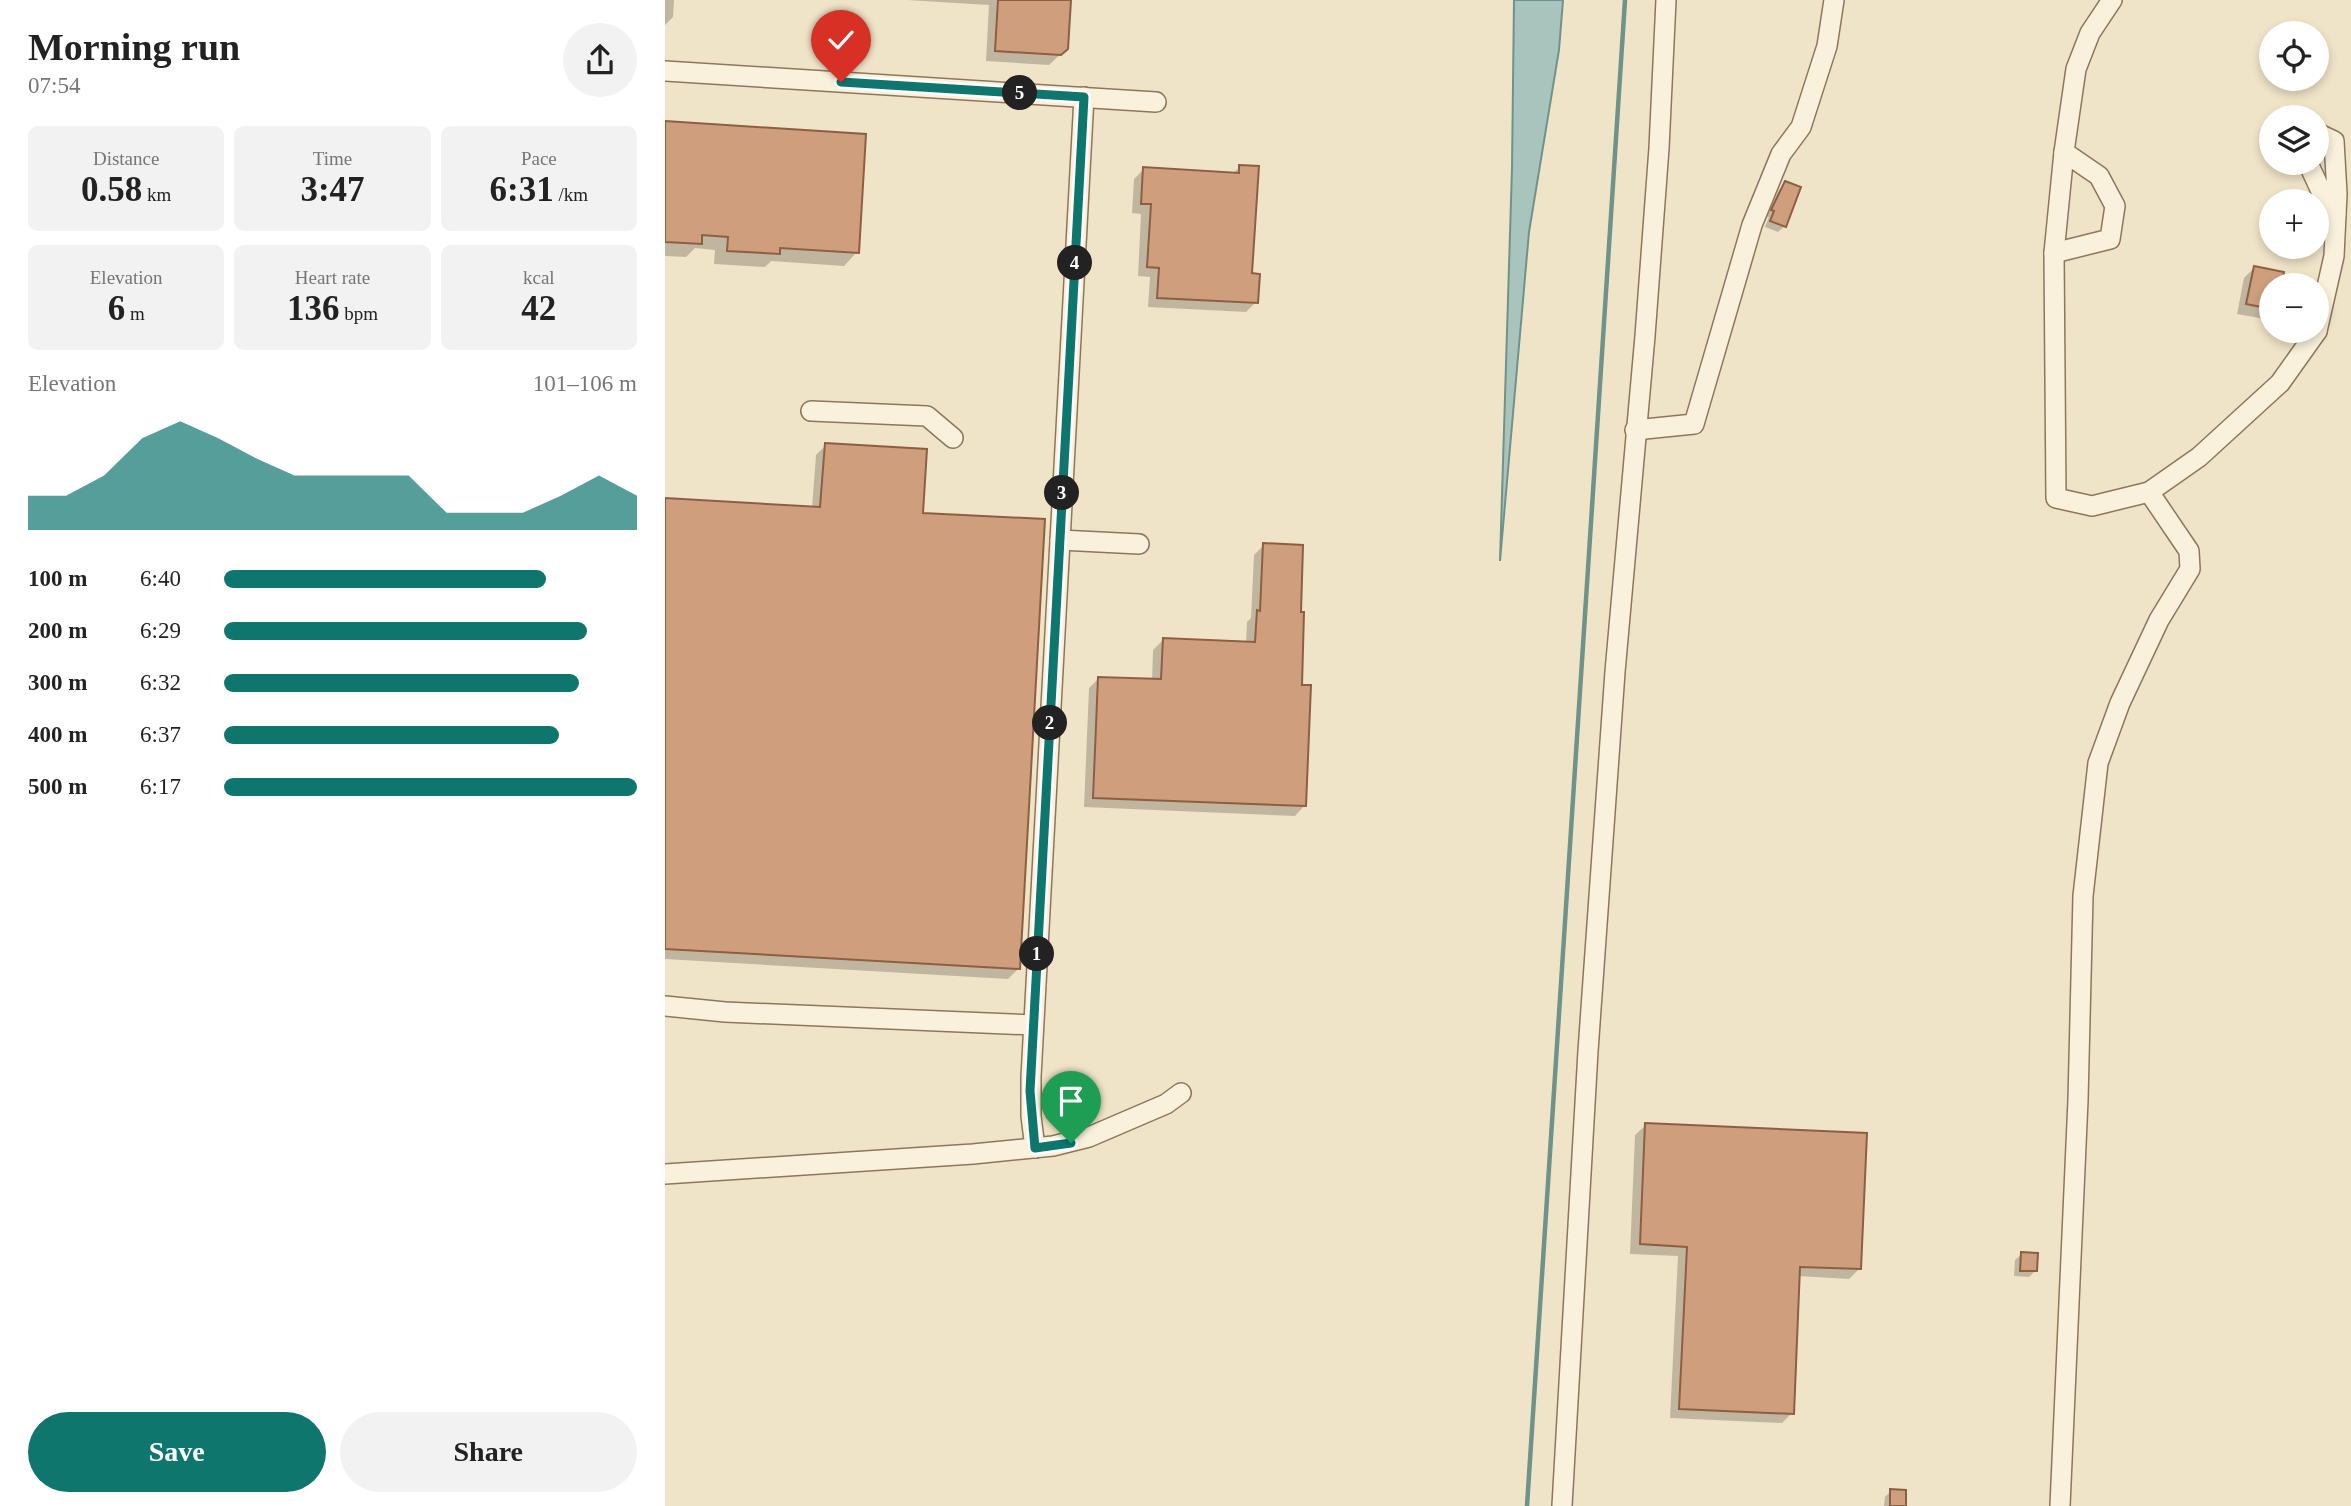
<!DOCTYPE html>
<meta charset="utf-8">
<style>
body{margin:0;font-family:Georgia,serif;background:#f2f2f2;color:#222;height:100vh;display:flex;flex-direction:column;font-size:26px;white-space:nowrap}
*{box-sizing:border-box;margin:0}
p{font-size:23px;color:#767676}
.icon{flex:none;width:38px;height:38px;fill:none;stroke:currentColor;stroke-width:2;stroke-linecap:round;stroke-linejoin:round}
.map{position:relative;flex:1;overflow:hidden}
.sheet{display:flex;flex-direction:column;background:#fff;width:665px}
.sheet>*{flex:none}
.buttons{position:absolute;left:1594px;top:21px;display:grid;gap:14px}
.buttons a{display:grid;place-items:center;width:70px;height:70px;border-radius:50%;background:#fff;box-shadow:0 4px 10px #0003;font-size:35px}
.pin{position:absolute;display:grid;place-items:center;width:60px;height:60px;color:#fff;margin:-72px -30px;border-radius:50% 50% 50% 0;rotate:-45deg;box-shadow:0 0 7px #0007}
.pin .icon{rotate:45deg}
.km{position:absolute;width:35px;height:35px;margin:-18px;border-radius:50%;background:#222;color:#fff;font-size:19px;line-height:35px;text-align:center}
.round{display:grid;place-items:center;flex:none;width:74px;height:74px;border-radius:37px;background:#f2f2f2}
.head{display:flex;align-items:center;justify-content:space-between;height:119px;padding:0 28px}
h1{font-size:38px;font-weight:700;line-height:52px}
.metrics{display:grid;grid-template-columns:repeat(3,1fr);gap:10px;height:119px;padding:7px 28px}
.metrics div{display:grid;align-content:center;border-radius:10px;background:#f2f2f2;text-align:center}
.metrics b{font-size:35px;font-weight:700}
.metrics small{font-size:19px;font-weight:400}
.metrics p{font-size:19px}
.chart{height:196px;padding:14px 28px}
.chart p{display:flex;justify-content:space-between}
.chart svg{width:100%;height:126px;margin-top:7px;fill:#0f766e;opacity:.7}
.primary-button{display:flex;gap:14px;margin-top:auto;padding:14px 28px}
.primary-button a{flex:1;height:80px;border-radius:42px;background:#0f766e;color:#fff;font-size:28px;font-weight:700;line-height:80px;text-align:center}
.primary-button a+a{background:#f2f2f2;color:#222}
ul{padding:0 28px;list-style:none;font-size:23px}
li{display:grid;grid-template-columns:112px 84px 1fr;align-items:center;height:52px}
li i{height:18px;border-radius:9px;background:#0f766e}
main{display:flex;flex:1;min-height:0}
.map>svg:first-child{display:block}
.water{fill:#a9c4bc;stroke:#6f938a;stroke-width:2}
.shadow{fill:#0003}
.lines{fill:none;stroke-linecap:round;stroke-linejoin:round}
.stream{stroke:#6f938a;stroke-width:4.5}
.building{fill:#cf9f7d;stroke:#8d5f41;stroke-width:2}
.minor-casing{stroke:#8d765c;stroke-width:22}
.minor{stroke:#faf1dc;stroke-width:19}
.route-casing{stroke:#fff;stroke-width:14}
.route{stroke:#0f766e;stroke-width:9}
</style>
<main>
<section class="sheet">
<div class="head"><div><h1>Morning run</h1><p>07:54</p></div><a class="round"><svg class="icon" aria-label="share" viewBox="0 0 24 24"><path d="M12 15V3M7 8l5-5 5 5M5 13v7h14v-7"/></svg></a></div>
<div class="metrics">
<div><p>Distance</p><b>0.58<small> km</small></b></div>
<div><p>Time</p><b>3:47</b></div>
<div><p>Pace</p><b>6:31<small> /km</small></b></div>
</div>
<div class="metrics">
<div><p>Elevation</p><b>6<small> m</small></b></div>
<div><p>Heart rate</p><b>136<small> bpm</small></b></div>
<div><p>kcal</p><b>42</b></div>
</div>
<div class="chart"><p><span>Elevation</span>101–106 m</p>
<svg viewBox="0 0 160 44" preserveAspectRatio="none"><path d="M0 44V32L10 32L20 25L30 12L40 6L50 12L60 19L70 25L80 25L90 25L100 25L110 38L120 38L130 38L140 32L150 25L160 32V44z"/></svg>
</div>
<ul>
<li><b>100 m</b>6:40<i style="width:78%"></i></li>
<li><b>200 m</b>6:29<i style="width:88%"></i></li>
<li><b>300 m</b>6:32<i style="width:86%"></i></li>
<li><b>400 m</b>6:37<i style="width:81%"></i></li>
<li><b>500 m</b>6:17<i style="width:100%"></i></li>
</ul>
<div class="primary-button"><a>Save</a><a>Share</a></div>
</section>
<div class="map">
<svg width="1686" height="1506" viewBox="0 0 1686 1506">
<rect width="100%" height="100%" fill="#f0e4c8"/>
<!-- water -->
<polygon class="water" points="849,0 898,0 894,50 864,232 835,561 847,168"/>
<!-- shadow -->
<g class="shadow">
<polygon points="0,0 9,0 8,17 0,25"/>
<polygon points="242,0 404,0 402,48 384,65 321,61 324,5"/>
<polygon points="0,123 192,252 179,266 106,261 100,267 49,264 50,250 30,248 21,257 0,256"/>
<polygon points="575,167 585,275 591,302 581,312 483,307 485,277 473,276 476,214 467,213 469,179 479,169 567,174"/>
<polygon points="1120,183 1120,226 1113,232 1100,227 1104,217 1101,217 1114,190"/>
<polygon points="1589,268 1617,273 1615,285 1606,285 1606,313 1600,319 1572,314 1579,278"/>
<polygon points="161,445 256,514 353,969 343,979 0,959 0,501 147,508 151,455"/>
<polygon points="599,545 635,686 640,805 630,816 419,807 424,688 434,678 487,681 488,650 498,640 581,644 582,622 586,618 589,555"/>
<polygon points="981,1125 1194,1269 1184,1279 1133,1276 1127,1413 1117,1423 1005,1418 1013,1256 965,1254 970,1135"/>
<polygon points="1357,1254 1370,1271 1364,1277 1349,1276 1350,1260"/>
<polygon points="1226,1491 1239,1506 1219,1506 1220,1497"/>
</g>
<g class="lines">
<!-- stream -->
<polyline class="stream" points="862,1506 960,0"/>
</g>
<!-- building -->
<g class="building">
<polygon points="333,0 406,0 403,49 396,55 330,51"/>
<polygon points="0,121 201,134 194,253 115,248 115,254 62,251 63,237 37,235 37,244 0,242"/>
<polygon points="574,165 594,166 587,273 595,274 593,303 492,298 494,268 482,267 486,204 476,204 478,167 574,173"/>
<polygon points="1120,181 1136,187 1121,227 1105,221 1109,211 1106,210"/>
<polygon points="1589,266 1619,272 1617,285 1606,285 1606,309 1581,304"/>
<polygon points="160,443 262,449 258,513 380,519 355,969 0,949 0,498 155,507"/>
<polygon points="598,543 638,545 636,612 639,612 637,685 646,685 641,806 428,798 433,677 496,679 498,638 590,642 592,610 595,611"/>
<polygon points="980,1123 1202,1133 1196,1269 1135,1267 1129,1414 1014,1409 1022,1247 975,1244"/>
<polygon points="1356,1252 1373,1253 1372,1271 1355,1271"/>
<polygon points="1225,1489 1241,1490 1241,1506 1225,1506"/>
</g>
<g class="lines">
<!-- minor casing -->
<g class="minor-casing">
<g id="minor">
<polyline points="1447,0 1425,33 1411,69 1399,152 1389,253 1391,498 1427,506 1484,492 1534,457 1615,383 1652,331"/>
<polyline points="0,71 491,102"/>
<polyline points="1652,133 1669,141 1672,194 1669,256 1652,331"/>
<polyline points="1643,163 1655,189 1671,214"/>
<polyline points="1389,253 1445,239 1450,206 1434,176 1399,152"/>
<polyline points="146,411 262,416 288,438"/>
<polyline points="970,430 1029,424 1087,225 1116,154 1136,127 1162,46 1169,0"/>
<polyline points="395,540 474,544"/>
<polyline points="0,1006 60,1012 368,1025"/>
<polyline points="370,1148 366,1116 366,1077 419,97"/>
<polyline points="0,1174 308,1154 388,1146 424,1137 501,1104 516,1093"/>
<polyline points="897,1506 923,1051 950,672 980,336 994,148 1001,0"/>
<polyline points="1395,1506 1413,1100 1418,896 1433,763 1455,703 1494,620 1525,569 1524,551 1484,492"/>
</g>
</g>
<!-- minor -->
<use href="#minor" class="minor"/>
</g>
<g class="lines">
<!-- route casing -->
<g class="route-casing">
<polyline id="route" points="176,82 419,97 365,1091 370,1148 406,1143"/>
</g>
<!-- route -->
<use href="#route" class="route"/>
</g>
</svg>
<div class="buttons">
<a><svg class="icon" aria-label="locate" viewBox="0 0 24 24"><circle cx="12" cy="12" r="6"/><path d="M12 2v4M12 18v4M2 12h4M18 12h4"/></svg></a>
<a><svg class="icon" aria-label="layers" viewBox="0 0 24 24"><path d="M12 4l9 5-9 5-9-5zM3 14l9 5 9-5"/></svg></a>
<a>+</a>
<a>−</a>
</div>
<div class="pin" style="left:406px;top:1143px;background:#1e9e55"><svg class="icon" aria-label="arrive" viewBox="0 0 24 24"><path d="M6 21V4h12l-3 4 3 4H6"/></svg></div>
<div class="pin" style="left:176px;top:82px;background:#d93025"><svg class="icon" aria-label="check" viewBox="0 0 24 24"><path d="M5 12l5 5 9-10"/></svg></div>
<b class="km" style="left:372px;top:954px">1</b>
<b class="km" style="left:385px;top:723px">2</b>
<b class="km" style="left:397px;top:493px">3</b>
<b class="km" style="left:410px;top:263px">4</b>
<b class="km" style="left:355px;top:93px">5</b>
</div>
</main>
